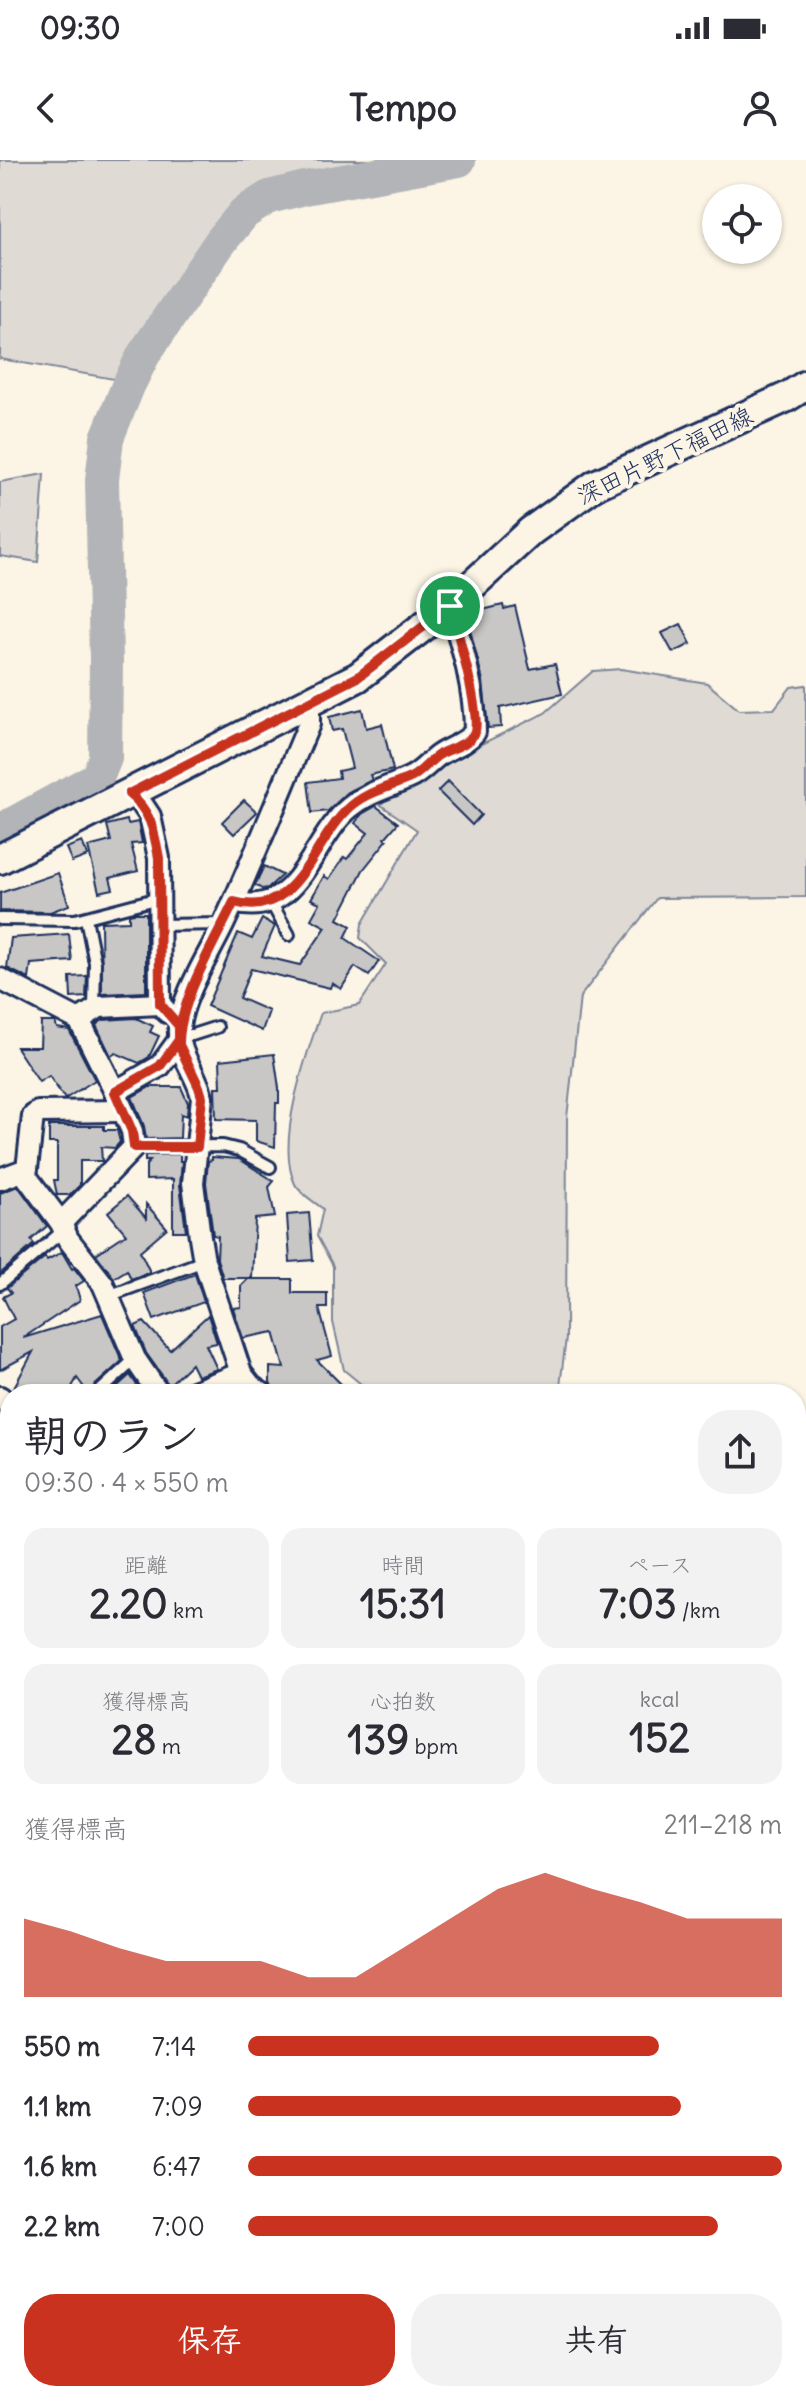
<!DOCTYPE html>
<html lang="ja">
<meta charset="utf-8">
<style>
body{margin:0;font-family:Delius,"Klee One",sans-serif;background:#f2f2f3;color:#2b2b33;height:100vh;display:flex;flex-direction:column;font-size:30px;white-space:nowrap}
*{box-sizing:border-box;margin:0}
p{font-size:26px;color:#7c7c81}
.icon{flex:none;width:44px;height:44px;fill:none;stroke:currentColor;stroke-width:2;stroke-linecap:round;stroke-linejoin:round}
.map{position:relative;flex:1;overflow:hidden}
.panel{position:absolute;left:0px;top:1224px;width:806px;height:1018px;display:flex;flex-direction:column;background:#fff;border-radius:32px 32px 0 0;box-shadow:0 2px 6px #0004}
.panel>*{flex:none}
.tools{position:absolute;left:702px;top:24px;display:grid;gap:16px}
.tools a{display:grid;place-items:center;width:80px;height:80px;border-radius:50%;background:#fff;box-shadow:0 2px 6px #0004;font-size:40px}
.pin{position:absolute;display:grid;place-items:center;width:68px;height:68px;color:#fff;margin:-34px;border:4px solid #fff;border-radius:50%;box-shadow:0 2px 8px #0007}
.round{display:grid;place-items:center;flex:none;width:84px;height:84px;border-radius:32px;background:#f2f2f3}
.overview{display:flex;align-items:center;justify-content:space-between;height:136px;padding:0 24px}
h1{font-size:44px;font-weight:700;line-height:60px}
.metrics{display:grid;grid-template-columns:repeat(3,1fr);gap:12px;height:136px;padding:8px 24px}
.metrics div{display:grid;align-content:center;border-radius:20px;background:#f2f2f3;text-align:center}
.metrics b{font-size:40px;font-weight:700}
.metrics small{font-size:22px;font-weight:400}
.metrics p{font-size:22px}
.chart{height:224px;padding:16px 24px}
.chart p{display:flex;justify-content:space-between}
.chart svg{width:100%;height:144px;margin-top:8px;fill:#c8321e;opacity:.7}
.button{display:flex;gap:16px;margin-top:auto;padding:16px 24px}
.button a{flex:1;height:92px;border-radius:32px;background:#c8321e;color:#fff;font-size:32px;font-weight:700;line-height:92px;text-align:center}
.button a+a{background:#f2f2f3;color:#2b2b33}
ul{padding:0 24px;list-style:none;font-size:26px}
li{display:grid;grid-template-columns:128px 96px 1fr;align-items:center;height:60px}
li i{height:20px;border-radius:10px;background:#c8321e}
.status{display:flex;justify-content:space-between;align-items:center;height:56px;padding:0 40px;background:#fff;direction:ltr}
.status svg{height:22px;fill:currentColor}
header{display:flex;justify-content:space-between;align-items:center;height:104px;padding:0 24px;background:#fff;font-size:36px;font-weight:700}
.map>svg:first-child{display:block}
.green{fill:#dfdbd4;stroke:#7d8599;stroke-width:2}
.lines{fill:none;stroke-linecap:round;stroke-linejoin:round}
.river{stroke:#b2b4b8;stroke-width:34}
.building{fill:#c8c7c6;stroke:#1b2f5e;stroke-width:2}
.lane-casing{stroke:#1b2f5e;stroke-width:16}
.street-casing{stroke:#1b2f5e;stroke-width:26}
.secondary-casing{stroke:#1b2f5e;stroke-width:34}
.lane{stroke:#fcf5e5;stroke-width:10}
.street{stroke:#fcf5e5;stroke-width:20}
.secondary{stroke:#fcf5e5;stroke-width:28}
.route-casing{stroke:#fff;stroke-width:16}
.route{stroke:#c8321e;stroke-width:10}
.labels{text-anchor:middle;stroke-width:8;stroke-linejoin:round;paint-order:stroke}
.street-label{font-size:24px;fill:#1b2f5e;stroke:#fcf5e5}
</style>
<div class="status"><b>09:30</b><svg viewBox="0 0 49 12"><path d="M0 12V9h3v3zM5 12V6h3v6zM10 12V3h3v9zM15 12V0h3v12zM26 1h20v11H26zM47 4h2v5h-2z"/></svg></div>
<header><svg class="icon" aria-label="back" viewBox="0 0 24 24"><path d="M15 5l-7 7 7 7"/></svg>Tempo<svg class="icon" aria-label="person" viewBox="0 0 24 24"><circle cx="12" cy="8" r="4"/><path d="M4 21q1-7 8-7t8 7"/></svg></header>
<div class="map">
<svg width="806" height="2241" viewBox="0 0 806 2241">
<rect width="100%" height="100%" fill="#fcf5e5"/>
<filter id="ink" filterUnits="userSpaceOnUse"><feTurbulence type="fractalNoise" baseFrequency=".0125" numOctaves="2"/><feDisplacementMap in="SourceGraphic" scale="16" xChannelSelector="R" yChannelSelector="G"/><feConvolveMatrix kernelMatrix="1 2 1 2 8 2 1 2 1" color-interpolation-filters="sRGB"/></filter>
<g filter="url(#ink)">
<!-- green -->
<g class="green">
<polygon points="0,0 412,0 255,32 213,67 155,164 125,221 0,199"/>
<polygon points="44,314 38,402 0,396 0,322"/>
<path d="M621 509 707 523 739 550 774 549 791 527 806 525V737L657 738 580 837 567 958 566 1178 559 1234H373L344 1210 333 1162V1106L317 1076 323 1049C315 1042 299 1033 295 1024 275 982 306 895 321 853L359 845 386 804 360 778 362 764 417 670 381 645 387 635 426 611 545 553 593 511Z"/>
<polygon points="796,1667 806,1668 806,2241 528,2241 539,2232 796,2232"/>
</g>
<g class="lines">
<!-- river -->
<polyline class="river" points="0,671 97,618 105,598 106,500 102,320 107,278 128,226 144,194 221,81 244,53 269,37 305,28 459,0"/>
</g>
<!-- building -->
<g class="building">
<polygon points="503,445 504,449 515,446 530,509 555,504 562,534 500,548 501,567 488,568 483,521 466,454"/>
<polygon points="681,464 691,484 673,493 662,473"/>
<polygon points="362,549 366,568 382,564 393,610 370,615 372,620 348,632 328,651 312,653 308,622 339,618 338,611 352,608 342,569 332,571 329,557"/>
<polygon points="448,621 481,655 472,665 438,631"/>
<polygon points="244,640 257,652 234,674 222,662"/>
<polygon points="376,646 398,663 385,678 387,680 363,710 338,759 351,766 345,778 379,801 369,816 355,807 341,829 332,823 330,828 251,809 239,838 269,851 262,871 207,846 238,773 252,779 262,759 275,766 262,796 300,805 326,767 311,759 320,743 311,739 324,716 329,719 344,697 347,699 368,673 355,663 362,654"/>
<polygon points="127,660 128,664 138,662 142,683 131,684 138,711 110,718 113,729 99,732 88,687 111,681 107,665"/>
<polygon points="82,682 88,696 72,702 66,688"/>
<polygon points="264,706 282,715 268,728 262,729 255,725"/>
<polygon points="58,713 69,745 50,752 0,751 0,733"/>
<polygon points="134,753 146,753 146,832 102,834 101,762 129,761 129,754"/>
<polygon points="69,774 72,801 31,804 29,819 7,808 11,778"/>
<polygon points="87,816 86,837 71,838 70,817"/>
<polygon points="136,858 153,866 150,872 159,876 149,897 139,903 116,893 111,896 96,865 103,860"/>
<polygon points="41,862 55,862 57,868 69,870 95,920 65,939 49,916 39,922 16,887 40,887"/>
<polygon points="274,894 279,928 279,943 276,943 275,987 256,981 256,960 216,959 215,927 221,927 220,900"/>
<polygon points="150,927 181,927 188,943 187,956 181,954 180,978 146,979 144,966 132,937"/>
<polygon points="49,966 104,966 104,970 117,970 120,982 115,988 101,987 102,1001 80,1001 80,1025 70,1035 57,1035 54,1020 57,1020 57,983 49,983"/>
<polygon points="180,994 180,1001 182,1001 180,1025 186,1071 173,1071 173,1019 146,1020 146,1005 150,1001 145,1001 145,995"/>
<polygon points="212,997 239,999 274,1021 269,1027 275,1057 255,1059 252,1118 223,1118 217,1099 218,1076 213,1075 206,1023 208,1001 212,1000"/>
<polygon points="18,1026 47,1066 31,1080 34,1084 0,1114 0,1033"/>
<polygon points="127,1036 146,1058 146,1044 167,1068 140,1091 150,1112 131,1119 127,1110 114,1118 96,1094 126,1074 108,1052"/>
<polygon points="309,1053 313,1100 290,1102 287,1055"/>
<polygon points="62,1092 72,1109 74,1108 84,1121 76,1126 80,1140 23,1178 102,1154 122,1201 92,1228 89,1234 77,1218 68,1234 16,1234 12,1231 33,1192 0,1210 0,1167 14,1159 3,1137 11,1133 7,1128 45,1097 47,1100"/>
<polygon points="195,1114 204,1142 154,1160 144,1133"/>
<polygon points="248,1119 292,1119 292,1133 327,1133 327,1148 319,1148 332,1196 317,1200 351,1234 276,1232 270,1223 270,1207 284,1208 274,1172 243,1178 233,1148 241,1147 241,1126"/>
<polygon points="208,1155 217,1183 206,1185 217,1209 197,1216 191,1204 169,1225 146,1193 135,1166 144,1162 170,1190"/>
<polygon points="130,1215 143,1234 109,1234"/>
</g>
<g class="lines">
<!-- lane casing -->
<g class="lane-casing">
<g id="lane">
<polyline points="271,742 289,775"/>
<polyline points="86,758 95,803 94,849"/>
<polyline points="0,759 75,760 159,738"/>
<polyline points="160,765 224,764"/>
<polyline points="179,875 192,875 217,867"/>
<polyline points="134,987 223,986 239,990 270,1007"/>
<polyline points="0,1124 64,1070"/>
<polyline points="108,1136 204,1101"/>
<polyline points="97,1234 135,1199"/>
</g>
</g>
<!-- street casing -->
<g class="street-casing">
<g id="street">
<polyline points="129,634 142,644 150,656 159,698 160,844"/>
<path d="M234 742C299 760 311 680 349 648 368 632 388 628 409 618 421 613 429 602 439 595 451 587 465 584 475 572 475 529 462 486 450 446"/>
<polyline points="0,819 79,860 115,932"/>
<polyline points="79,860 99,847 160,844 167,852"/>
<polyline points="23,1012 61,1063 68,1079 103,1124 135,1199 159,1234"/>
<polyline points="0,1019 27,1009 33,956 38,952 123,951"/>
<polyline points="61,1063 134,987 132,971 115,932 160,906 179,880"/>
<polyline points="188,1234 241,1213"/>
<path d="M263 1234 251 1226 241 1213 204 1101 200 1077 193 1023 202 937C197 913 177 894 179 868 182 835 211 792 225 761 255 696 281 630 309 564V543"/>
<polyline points="0,1237 10,1246"/>
<polyline points="0,1584 10,1604"/>
<polyline points="796,1585 806,1587"/>
<polyline points="796,2132 806,2144"/>
</g>
</g>
<!-- secondary casing -->
<g class="secondary-casing">
<polyline id="secondary" points="0,699 358,517 446,449 531,371 595,325 787,237 806,225"/>
</g>
<!-- lane -->
<use href="#lane" class="lane"/>
<!-- street -->
<use href="#street" class="street"/>
<!-- secondary -->
<use href="#secondary" class="secondary"/>
</g>
</g>
<g class="lines" filter="url(#ink)">
<!-- route casing -->
<g class="route-casing">
<path id="route" d="M450 446 358 517 129 634C151 651 154 671 159 698L160 844 179 866V880L160 906 115 932 132 971 134 987H197L202 937 199 927 179 885C178 842 215 782 234 742 297 760 312 683 347 650 366 631 389 628 412 617 423 611 430 600 440 594 451 588 471 584 475 571 480 550 457 469 450 446"/>
</g>
<!-- route -->
<use href="#route" class="route"/>
</g>
<g class="labels">
<!-- street labels -->
<g class="street-label">
<text transform="translate(665 296) rotate(-26)" y="8">深田片野下福田線</text>
</g>
</g>
</svg>
<div class="tools">
<a><svg class="icon" aria-label="locate" viewBox="0 0 24 24"><circle cx="12" cy="12" r="6"/><path d="M12 2v4M12 18v4M2 12h4M18 12h4"/></svg></a>
</div>
<div class="pin" style="left:450px;top:446px;background:#1e9e55"><svg class="icon" aria-label="arrive" viewBox="0 0 24 24"><path d="M6 21V4h12l-3 4 3 4H6"/></svg></div>
<section class="panel">
<div class="overview"><div><h1>朝のラン</h1><p>09:30 · 4 × 550 m</p></div><a class="round"><svg class="icon" aria-label="share" viewBox="0 0 24 24"><path d="M12 15V3M7 8l5-5 5 5M5 13v7h14v-7"/></svg></a></div>
<div class="metrics">
<div><p>距離</p><b>2.20<small> km</small></b></div>
<div><p>時間</p><b>15:31</b></div>
<div><p>ペース</p><b>7:03<small> /km</small></b></div>
</div>
<div class="metrics">
<div><p>獲得標高</p><b>28<small> m</small></b></div>
<div><p>心拍数</p><b>139<small> bpm</small></b></div>
<div><p>kcal</p><b>152</b></div>
</div>
<div class="chart"><p><span>獲得標高</span>211–218 m</p>
<svg viewBox="0 0 160 44" preserveAspectRatio="none"><path d="M0 44V20L10 24L20 29L30 33L40 33L50 33L60 38L70 38L80 29L90 20L100 11L110 6L120 11L130 15L140 20L150 20L160 20V44z"/></svg>
</div>
<ul>
<li><b>550 m</b>7:14<i style="width:77%"></i></li>
<li><b>1.1 km</b>7:09<i style="width:81%"></i></li>
<li><b>1.6 km</b>6:47<i style="width:100%"></i></li>
<li><b>2.2 km</b>7:00<i style="width:88%"></i></li>
</ul>
<div class="button"><a>保存</a><a>共有</a></div>
</section>
</div>
